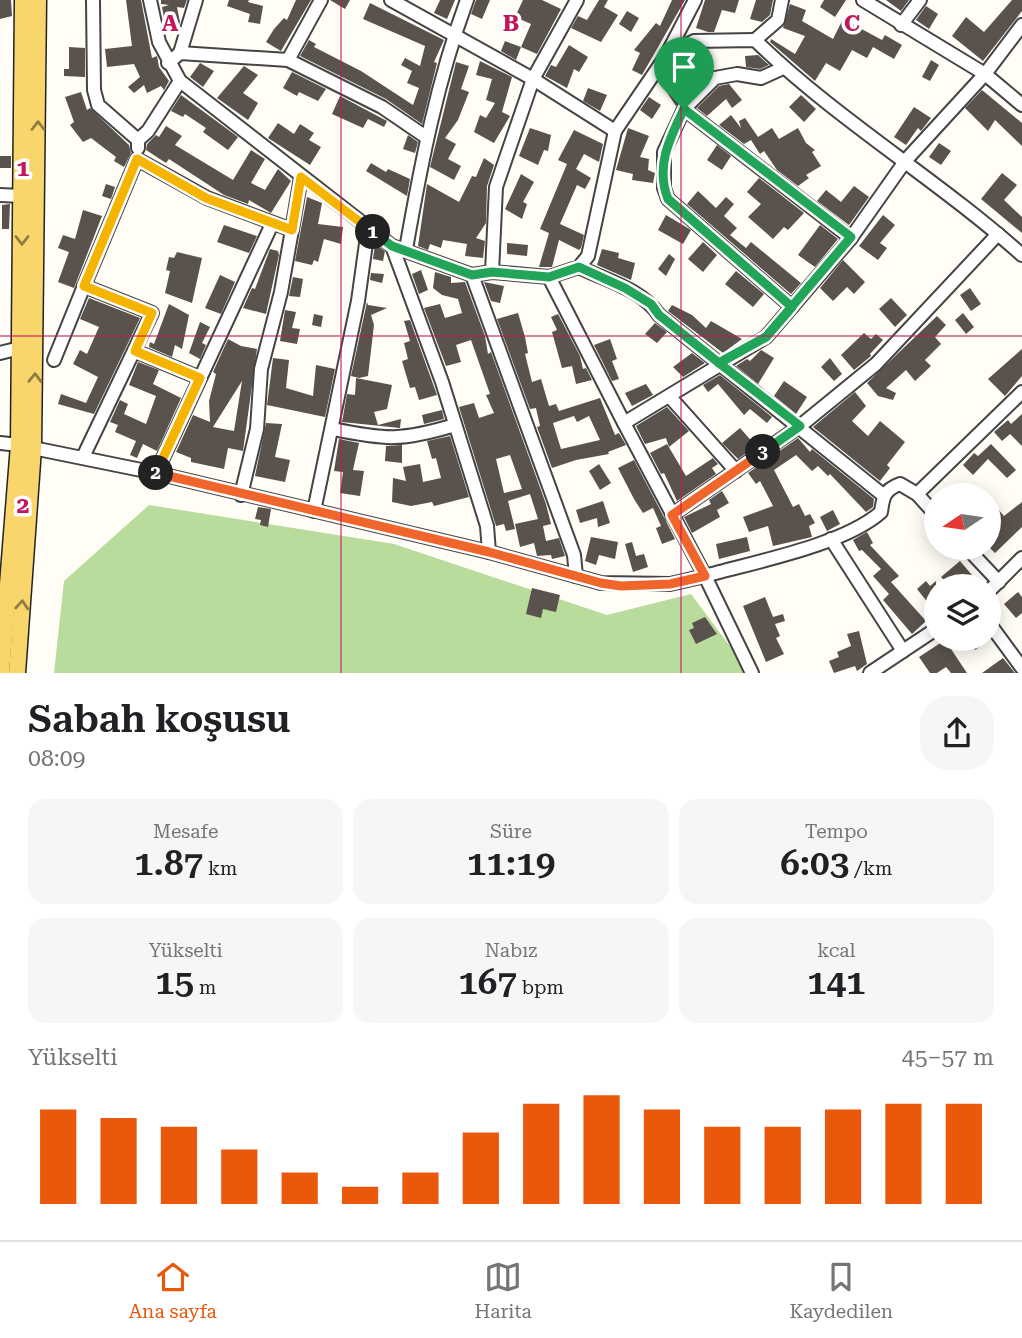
<!DOCTYPE html>
<html lang="tr">
<meta charset="utf-8">
<style>
body{margin:0;font-family:"Roboto Serif",serif;background:#f6f6f6;color:#202124;height:100vh;display:flex;flex-direction:column;font-size:26px;white-space:nowrap}
*{box-sizing:border-box;margin:0}
p{font-size:23px;color:#757577}
.icon{flex:none;width:38px;height:38px;fill:none;stroke:currentColor;stroke-width:2;stroke-linecap:round;stroke-linejoin:round}
.map{position:relative;height:673px;overflow:hidden}
.panel{display:flex;flex-direction:column;background:#fff;flex:1}
.panel>*{flex:none}
.needle{width:46px;rotate:257deg}
.controls{position:absolute;left:924px;top:483px;display:grid;gap:14px}
.controls a{display:grid;place-items:center;width:77px;height:77px;border-radius:50%;background:#fff;box-shadow:0 4px 18px #0003;font-size:35px}
.pin{position:absolute;display:grid;place-items:center;width:60px;height:60px;color:#fff;margin:-72px -30px;border-radius:50% 50% 50% 0;rotate:-45deg;box-shadow:0 0 7px #0007}
.pin .icon{rotate:45deg}
.km{position:absolute;width:35px;height:35px;margin:-18px;border-radius:50%;background:#222;color:#fff;font-size:19px;line-height:35px;text-align:center}
.round{display:grid;place-items:center;flex:none;width:74px;height:74px;border-radius:28px;background:#f6f6f6}
.summary{display:flex;align-items:center;justify-content:space-between;height:119px;padding:0 28px}
h1{font-size:38px;font-weight:600;line-height:52px}
.figures{display:grid;grid-template-columns:repeat(3,1fr);gap:10px;height:119px;padding:7px 28px}
.figures div{display:grid;align-content:center;border-radius:18px;background:#f6f6f6;text-align:center}
.figures b{font-size:35px;font-weight:600}
.figures small{font-size:19px;font-weight:400}
.figures p{font-size:19px}
.chart{height:196px;padding:14px 28px}
.chart p{display:flex;justify-content:space-between}
.chart svg{width:100%;height:126px;margin-top:7px;stroke:#ea580c;stroke-width:6}
.dock{display:flex;justify-content:space-around;align-items:center;height:98px;border-top:2px solid #e0e0e0;background:#fff;font-size:19px;color:#757577}
.dock a{display:grid;justify-items:center;gap:4px}
.dock .active{color:#ea580c}
.map>svg:first-child{display:block}
.forest{fill:#b9dc9c}
.building{fill:#5a524d;fill-rule:evenodd}
.lines{fill:none;stroke-linecap:round;stroke-linejoin:round}
.minor-casing{stroke:#444;stroke-width:16}
.major-casing{stroke:#222;stroke-width:19}
.minor{stroke:#fff;stroke-width:12}
.major{stroke:#f9d66b;stroke-width:16}
.oneway{stroke:#917d42}
.split-1-casing{stroke:#fff;stroke-width:14}
.split-2-casing{stroke:#fff;stroke-width:14}
.split-3-casing{stroke:#fff;stroke-width:14}
.split-4-casing{stroke:#fff;stroke-width:14}
.split-1{stroke:#22a559;stroke-width:9}
.split-2{stroke:#f5b400;stroke-width:9}
.split-3{stroke:#f0652b;stroke-width:9}
.split-4{stroke:#22a559;stroke-width:9}
.grid{fill:none;stroke:#c2185b;stroke-width:2;stroke-opacity:0.55}
.grid-label{font-size:23px;text-anchor:middle;font-weight:bold;fill:#c2185b;stroke:#fff;stroke-width:7;stroke-linejoin:round;paint-order:stroke}
</style>
<div class="map">
<svg width="1022" height="673" viewBox="0 0 1022 673">
<rect width="100%" height="100%" fill="#fffdf5"/>
<!-- forest -->
<polygon class="forest" points="149,505 394,544 607,615 691,594 750,673 54,673 64,581"/>
<!-- building -->
<g class="building">
<polygon points="0,0 11,0 12,16 0,19"/>
<polygon points="126,0 141,0 152,58 157,56 159,67 169,81 164,90 161,86 147,93 144,85 134,93 128,87 140,77 134,64 107,67 105,49 132,46"/>
<polygon points="161,0 187,0 184,8 177,7 180,22 177,32 167,34 162,7 169,5 161,4"/>
<polygon points="229,0 249,0 248,2 263,6 260,24 248,22 250,14 227,6"/>
<polygon points="296,0 311,0 281,51 266,42 274,29 284,18 287,20"/>
<polygon points="330,0 350,0 345,9"/>
<polygon points="440,0 455,0 447,19 434,13"/>
<polygon points="476,0 490,0 482,19 471,14"/>
<polygon points="523,0 542,0 561,9 537,54 521,47 531,24 515,17"/>
<polygon points="599,0 608,0 604,7 618,15 601,42 571,28 578,16 587,20"/>
<polygon points="672,0 685,0 642,75 632,70 640,53 634,50 656,23 660,26"/>
<polygon points="705,0 739,0 735,13 722,10 714,32 708,32 696,28"/>
<polygon points="756,0 773,0 770,15 762,22 750,19"/>
<polygon points="824,0 846,0 835,17 820,7"/>
<polygon points="886,0 909,0 901,11"/>
<polygon points="1012,0 1022,0 1022,11 983,61 952,36 966,17 984,32"/>
<polygon points="370,3 444,40 434,62 437,63 422,124 386,99 300,56 309,40 316,44 314,47 361,71 413,105 419,88 407,83 412,71 401,65 405,58 420,66 425,46 363,19"/>
<polygon points="790,4 806,10 802,21 833,39 843,19 882,40 885,35 902,45 894,59 873,47 867,58 852,50 840,71 826,63 815,81 770,42 771,39 795,54 805,36 783,28"/>
<polygon points="926,6 938,14 929,29 916,20"/>
<polygon points="627,11 639,18 631,32 619,24"/>
<polygon points="505,41 521,47 516,60 501,51"/>
<polygon points="569,45 588,57 579,72 574,69 567,88 545,76 551,65 556,67"/>
<polygon points="69,47 85,48 85,77 64,76 64,69 69,69"/>
<polygon points="699,50 706,50 710,61 702,64 708,73 702,79 697,71 680,82 683,86 677,90 684,97 676,106 660,82 674,72 671,68"/>
<polygon points="758,55 769,65 760,69 746,67 745,56"/>
<polygon points="931,60 939,65 930,81 922,77"/>
<polygon points="480,61 512,77 502,112 510,116 494,143 474,132 480,115 486,118 495,103 486,100 492,79 476,75"/>
<polygon points="456,62 469,66 461,89 469,92 458,120 445,138 456,144 448,159 461,166 454,180 430,167"/>
<polygon points="200,63 214,71 203,87 190,77"/>
<polygon points="244,66 258,75 243,93 258,103 248,120 217,98"/>
<polygon points="292,72 326,89 318,101 299,92 297,96 283,88"/>
<polygon points="729,84 742,100 732,108 726,99 707,116 697,108 719,86"/>
<polygon points="588,88 607,95 600,111 583,101"/>
<polygon points="982,90 1022,123 1022,146 995,120 988,131 965,108"/>
<polygon points="81,92 87,110 90,108 129,145 131,153 124,167 114,161 116,157 91,138 83,142 70,125 74,122 65,97"/>
<polygon points="181,95 238,137 228,150 203,132 206,128 185,114 183,117 171,111"/>
<polygon points="801,95 816,109 804,122 789,107"/>
<polygon points="340,96 387,121 384,127 368,119 363,128 332,114"/>
<polygon points="649,97 661,105 652,119 640,110"/>
<polygon points="914,107 931,118 921,131 918,128 906,145 894,137"/>
<polygon points="731,115 741,128 739,121 745,118 758,137 772,128 779,139 798,128 806,143 815,150 812,152 821,166 806,175 809,178 798,186 777,170 764,151 760,154 751,140 744,144 719,125"/>
<polygon points="278,123 294,134 300,124 314,133 309,140 321,147 310,165 268,138"/>
<polygon points="166,126 182,136 175,145 233,180 251,150 265,159 251,183 265,190 278,169 291,181 271,213 249,200 248,204 224,195 169,159 166,163 146,150 147,144 156,135 159,137"/>
<polygon points="530,128 551,135 548,151 544,150 538,165 519,156"/>
<polygon points="628,128 649,136 640,157 649,159 648,170 655,173 653,183 632,180 633,174 616,170"/>
<polygon points="574,130 603,144 599,162 584,154 576,169 591,178 585,189 577,185 560,224 584,235 581,248 579,250 559,240 552,267 539,267 549,233 540,229 567,164 558,160"/>
<polygon points="408,135 418,142 415,153 403,149"/>
<polygon points="939,143 951,151 941,165 929,157"/>
<polygon points="717,145 731,156 722,170 707,160"/>
<rect x="0" y="156" width="11" height="12"/>
<polygon points="484,158 494,165 487,186 486,223 476,238 485,241 483,258 465,256 467,244 443,240 441,248 430,244 428,250 418,246 427,184 459,202 472,176 476,177"/>
<polygon points="371,163 386,172 388,169 410,179 407,196 366,171"/>
<polygon points="1002,173 1017,185 1004,200 1022,217 1022,233 981,199"/>
<polygon points="521,174 534,182 523,202 527,204 522,219 505,209"/>
<polygon points="759,178 804,213 788,230 784,227 773,239 748,217 761,204 747,192"/>
<polygon points="106,184 115,187 111,199 102,196"/>
<polygon points="854,186 869,197 849,225 817,201 826,190 841,202"/>
<polygon points="698,191 716,208 726,197 734,204 724,216 737,228 730,235 746,248 751,242 801,283 791,294 687,204"/>
<polygon points="307,197 322,203 318,224 343,227 341,244 324,239 318,262 314,260 312,265 295,261"/>
<polygon points="10,204 9,229 2,229 2,205"/>
<polygon points="83,210 102,216 74,288 58,282 69,252 58,248 63,235 75,239"/>
<polygon points="666,215 691,230 683,244 658,230"/>
<polygon points="883,215 895,225 880,243 887,248 878,260 859,246"/>
<polygon points="224,225 257,236 249,253 217,242"/>
<polygon points="820,225 838,239 815,267 798,255"/>
<polygon points="703,242 717,255 703,272 688,259"/>
<polygon points="507,243 528,245 527,256 507,254"/>
<polygon points="375,244 385,251 383,261 373,259"/>
<polygon points="270,249 278,251 279,255 266,314 243,308 252,288 255,289"/>
<polygon points="602,249 619,253 618,258 635,263 631,280 597,265"/>
<polygon points="177,252 202,258 192,303 165,293 170,271 166,270 169,257 174,258"/>
<polygon points="669,254 675,259 666,276 658,269"/>
<polygon points="843,260 865,282 854,294 847,287 833,301 820,288"/>
<polygon points="421,270 428,290 419,294 412,274"/>
<polygon points="736,271 764,294 753,307 725,284"/>
<path d="M435 272 451 277V283L465 282 485 336 488 354 491 352 546 504 551 524 543 526 546 541 559 538 565 556 552 559 551 555 537 556 534 543 520 547 515 524 538 519 530 494 508 501 515 529 506 531 504 524 496 526 459 407 474 403 479 418 494 413 486 395 490 394 471 340 456 345 461 362 446 366 424 308 440 304 445 318 462 313 458 299 442 295 433 288ZM510 455 522 489 504 493 496 459Z"/>
<polygon points="371,273 384,274 382,283 370,280"/>
<polygon points="220,275 235,282 221,314 205,308"/>
<polygon points="293,277 303,279 300,297 289,296"/>
<polygon points="484,282 504,286 500,303 491,301"/>
<polygon points="970,288 981,304 971,311 960,295"/>
<polygon points="89,298 140,318 94,414 58,404 61,394 86,403 98,377 73,364 80,350 87,354 99,327 80,319"/>
<polygon points="891,298 907,315 895,327 879,309"/>
<polygon points="367,302 368,305 387,308 371,315 374,325 368,376 359,378 351,376"/>
<polygon points="169,304 189,315 182,349 175,345 172,357 149,347 150,342 154,344"/>
<polygon points="672,305 692,315 706,328 711,321 742,339 723,353 668,311"/>
<polygon points="285,310 296,312 292,328 300,329 297,344 280,341"/>
<path d="M518 313 525 337 528 353 525 354 532 382 541 379 549 406 556 404 559 411 600 398 615 435 619 433 626 445 608 452 609 454 576 460 552 468 537 427 540 426 536 408 530 409 497 319ZM574 416 577 422 589 416 600 440 561 449 553 423Z"/>
<polygon points="963,313 974,327 966,334 955,320"/>
<polygon points="314,314 323,316 321,327 312,325"/>
<polygon points="558,314 580,356 583,369 586,368 592,380 576,384 572,366 562,368 552,332 557,330 551,317"/>
<polygon points="937,316 946,325 935,337 941,344 925,360 931,366 915,381 906,370 886,388 896,393 893,400 878,396 867,383"/>
<polygon points="410,320 437,395 419,400 415,387 410,388 402,361 408,359 404,343 410,341 404,321"/>
<polygon points="200,322 210,327 202,343 206,345 200,359 189,353"/>
<polygon points="655,323 667,332 657,343 645,334"/>
<polygon points="864,333 871,339 876,334 883,340 870,354 871,356 854,370 841,355"/>
<path d="M228 339 241 346 257 349 243 451 228 448 224 469 191 462V458L176 452 193 415 210 422 209 401 216 374 213 372ZM242 381 234 431 213 427Z"/>
<polygon points="610,339 617,359 612,361 619,379 612,381 594,345"/>
<polygon points="1022,349 1022,376 1005,396 988,379"/>
<polygon points="761,350 774,358 758,384 736,366 747,359 750,361"/>
<polygon points="692,353 705,363 683,377 673,367"/>
<polygon points="273,358 289,360 286,388 313,396 316,365 335,369 325,417 267,405"/>
<polygon points="830,358 842,374 834,381 821,367"/>
<polygon points="138,362 159,370 153,384 181,398 157,451 143,444 137,458 130,455 136,441 115,432 118,425 110,422 120,400 128,404 124,414 146,424 156,396 129,385"/>
<polygon points="720,375 772,417 767,423 750,409 744,415 718,384 708,392 703,385"/>
<polygon points="356,378 392,385 387,409 374,412 378,425 401,419 400,428 342,422 347,394 355,395"/>
<polygon points="784,381 807,397 796,414 774,396"/>
<polygon points="646,384 653,395 632,406 625,393"/>
<polygon points="855,392 866,406 852,421 868,436 880,421 905,442 887,465 890,468 880,481 813,427"/>
<polygon points="667,407 689,431 669,447 666,438 645,444 636,426"/>
<polygon points="442,410 444,419 424,424 422,415"/>
<polygon points="1022,414 1022,446 1010,434 1002,441 994,432 1008,420 1011,424"/>
<polygon points="266,423 282,424 275,457 290,460 285,482 255,476"/>
<polygon points="740,428 756,446 738,459 722,443"/>
<polygon points="450,436 469,497 434,506 432,502 411,506 392,502 393,478 406,481 403,467 420,464 423,482 441,478 436,458 432,459 427,441"/>
<polygon points="798,438 810,452 812,449 874,499 873,507 866,512 830,474 828,476 818,466 812,471 796,455 774,470 793,507 799,504 805,516 810,514 815,523 809,526 812,537 773,546 768,526 749,532 743,517 773,506 760,481 756,484 748,473"/>
<polygon points="339,439 359,443 353,470 364,471 360,496 340,493 343,472 334,471"/>
<polygon points="667,444 686,476 713,458 718,464 712,468 716,474 677,501 664,473 661,474 650,453"/>
<polygon points="991,444 1016,470 1007,478 988,459 973,475 963,465 974,453 978,456"/>
<polygon points="402,445 402,463 385,461 386,446"/>
<polygon points="634,460 665,519 675,539 662,544 656,528 661,526 653,508 643,513 634,499 618,468"/>
<polygon points="599,464 611,483 600,490 589,471"/>
<polygon points="722,491 729,503 717,510 720,517 692,533 684,517 711,504 709,500"/>
<polygon points="989,499 1004,516 1022,502 1022,527 995,553 989,547"/>
<polygon points="603,501 610,523 598,527 597,518 580,523 576,510"/>
<polygon points="258,507 271,509 268,527 260,525 261,520 255,519"/>
<polygon points="833,510 840,524 827,531 820,517"/>
<polygon points="867,532 873,543 870,545 899,576 891,582 926,621 912,634 883,600 889,594 873,576 881,569 862,550 859,551 853,540"/>
<polygon points="591,537 618,542 615,559 599,555 596,565 585,561"/>
<polygon points="747,537 750,551 719,559 716,544"/>
<polygon points="632,542 636,556 644,554 648,567 633,572 625,544"/>
<polygon points="960,561 972,575 959,586 950,586 941,577"/>
<polygon points="926,581 930,586 936,581 936,613 917,589"/>
<polygon points="532,588 560,595 556,612 543,609 541,618 526,614"/>
<polygon points="1018,592 1022,597 1022,613 1016,618 1004,604"/>
<polygon points="765,597 773,617 783,614 785,621 775,624 780,636 776,638 784,654 766,662 743,606"/>
<polygon points="705,617 717,634 696,644 689,630 694,628 692,623"/>
<polygon points="859,631 867,664 857,671 855,666 834,673 829,661 839,657 837,652 851,646 847,634"/>
<polygon points="967,639 990,639 975,650"/>
<polygon points="945,640 967,673 951,673 946,667 937,673 930,673 919,657"/>
<polygon points="1003,658 1015,673 982,673"/>
</g>
<g class="lines">
<!-- minor casing -->
<g class="minor-casing">
<g id="minor">
<polyline points="93,0 94,90 98,105 138,140"/>
<path d="M150 0 159 42 180 81 392 246 472 275 492 272 549 277 579 267 588 256 615 131 666 56 694 41 755 40C837 120 937 179 1022 255"/>
<polyline points="391,0 533,79 615,131"/>
<polyline points="863,0 985,74 1022,105"/>
<polyline points="901,25 920,0"/>
<polyline points="755,40 778,20 782,0"/>
<polyline points="180,53 196,0"/>
<polyline points="666,56 695,0"/>
<polyline points="288,60 321,0"/>
<polyline points="168,63 180,53 288,60 382,107 426,137"/>
<polyline points="783,68 761,78 737,74 715,78 684,109 664,152 664,188 668,199 792,307"/>
<polyline points="684,109 851,238"/>
<polyline points="138,148 138,140 148,131 180,81"/>
<polyline points="0,195 22,196"/>
<polyline points="292,230 301,177"/>
<polyline points="392,246 442,382 487,526 489,552"/>
<path d="M406 249C421 164 437 81 467 0"/>
<path d="M579 267C607 281 641 289 659 315L883 495"/>
<polyline points="492,272 496,187 533,79 577,0"/>
<polyline points="472,275 574,555 576,576"/>
<polyline points="549,277 624,423 766,337 851,238 906,160 985,74 1022,25"/>
<polyline points="84,286 137,159 207,198 292,230 281,292 261,369 257,429 241,495"/>
<polyline points="135,351 200,378"/>
<polyline points="0,353 20,348"/>
<polyline points="54,360 84,286 152,313 83,457"/>
<polyline points="670,397 736,471"/>
<path d="M624 423 705 576C754 562 844 545 881 512 883 497 884 490 900 484L917 494 1022 392"/>
<path d="M333 429C386 440 402 441 455 425"/>
<polyline points="0,443 19,445"/>
<polyline points="33,448 156,473 489,552 601,583 670,584 705,576 752,673"/>
<polyline points="156,473 272,224"/>
<polyline points="917,494 936,515"/>
<polyline points="314,511 358,301 368,229"/>
<polyline points="672,515 800,426 876,364 998,234"/>
<polyline points="831,539 903,651"/>
<polyline points="967,548 999,582"/>
<polyline points="989,591 1022,558"/>
<polyline points="989,623 1022,668"/>
<polyline points="870,673 936,629"/>
</g>
</g>
<!-- major casing -->
<g class="major-casing">
<g id="major">
<polyline points="1,673 19,445 23,0"/>
<polyline points="17,673 33,448 38,0"/>
</g>
</g>
<!-- minor -->
<use href="#minor" class="minor"/>
<!-- major -->
<use href="#major" class="major"/>
</g>
<!-- one-way arrows -->
<defs><path id="oneway-chevron" d="M-2-3.5L2.5 0L-2 3.5" fill="none" stroke-width="1.6" stroke-linecap="round" stroke-linejoin="round" transform="scale(1.75)"/></defs>
<g class="oneway">
<use href="#oneway-chevron" transform="translate(38 126) rotate(-90)"/>
<use href="#oneway-chevron" transform="translate(22 240) rotate(90)"/>
<use href="#oneway-chevron" transform="translate(35 378) rotate(-89)"/>
<use href="#oneway-chevron" transform="translate(22 605) rotate(-86)"/>
</g>
<g class="lines">
<!-- split-1 casing -->
<g class="split-1-casing">
<path id="split-1" d="M373 232 392 246 472 275 492 272 549 277 579 267 625 288 651 304 659 315 719 363 766 337 792 307 668 199C655 166 670 138 684 109"/>
</g>
<!-- split-2 casing -->
<g class="split-2-casing">
<polyline id="split-2" points="156,473 200,378 135,351 152,313 84,286 137,159 206,198 292,230 301,177 373,232"/>
</g>
<!-- split-3 casing -->
<g class="split-3-casing">
<polyline id="split-3" points="156,473 489,552 601,583 621,586 670,584 705,576 672,515 763,452"/>
</g>
<!-- split-4 casing -->
<g class="split-4-casing">
<polyline id="split-4" points="684,109 851,237 766,337 719,363 800,426 763,452"/>
</g>
<!-- split-1 -->
<use href="#split-1" class="split-1"/>
<!-- split-2 -->
<use href="#split-2" class="split-2"/>
<!-- split-3 -->
<use href="#split-3" class="split-3"/>
<!-- split-4 -->
<use href="#split-4" class="split-4"/>
</g>
<!-- grid -->
<path class="grid" d="M341 0V673M681 0V673M0 336H1022"/>
<g class="grid-label">
<text x="170" y="31">A</text>
<text x="511" y="31">B</text>
<text x="852" y="31">C</text>
<text x="23" y="176">1</text>
<text x="23" y="513">2</text>
</g>
</svg>
<div class="controls">
<a><svg class="needle" viewBox="-14 -14 28 28"><path d="M0-13l5 13h-10z" fill="#e53935"/><path d="M0 13l5-13h-10z" fill="#757577"/></svg></a>
<a><svg class="icon" aria-label="layers" viewBox="0 0 24 24"><path d="M12 4l9 5-9 5-9-5zM3 14l9 5 9-5"/></svg></a>
</div>
<div class="pin" style="left:684px;top:109px;background:#1e9e55"><svg class="icon" aria-label="arrive" viewBox="0 0 24 24"><path d="M6 21V4h12l-3 4 3 4H6"/></svg></div>
<b class="km" style="left:373px;top:232px">1</b>
<b class="km" style="left:156px;top:473px">2</b>
<b class="km" style="left:763px;top:452px">3</b>
</div>
<section class="panel">
<div class="summary"><div><h1>Sabah koşusu</h1><p>08:09</p></div><a class="round"><svg class="icon" aria-label="share" viewBox="0 0 24 24"><path d="M12 15V3M7 8l5-5 5 5M5 13v7h14v-7"/></svg></a></div>
<div class="figures">
<div><p>Mesafe</p><b>1.87<small> km</small></b></div>
<div><p>Süre</p><b>11:19</b></div>
<div><p>Tempo</p><b>6:03<small> /km</small></b></div>
</div>
<div class="figures">
<div><p>Yükselti</p><b>15<small> m</small></b></div>
<div><p>Nabız</p><b>167<small> bpm</small></b></div>
<div><p>kcal</p><b>141</b></div>
</div>
<div class="chart"><p><span>Yükselti</span>45–57 m</p>
<svg viewBox="0 0 160 44" preserveAspectRatio="none"><path d="M5 44V11M15 44V14M25 44V17M35 44V25M45 44V33M55 44V38M65 44V33M75 44V19M85 44V9M95 44V6M105 44V11M115 44V17M125 44V17M135 44V11M145 44V9M155 44V9"/></svg>
</div>
</section>
<nav class="dock">
<a class="active"><svg class="icon" aria-label="home" viewBox="0 0 24 24"><path d="M3 11l9-7 9 7M6 9v11h12V9"/></svg>Ana sayfa</a>
<a><svg class="icon" aria-label="map" viewBox="0 0 24 24"><path d="M3 6l6-2 6 2 6-2v14l-6 2-6-2-6 2zM9 4v14M15 6v14"/></svg>Harita</a>
<a><svg class="icon" aria-label="saved" viewBox="0 0 24 24"><path d="M7 4h10v16l-5-4-5 4z"/></svg>Kaydedilen</a>
</nav>
